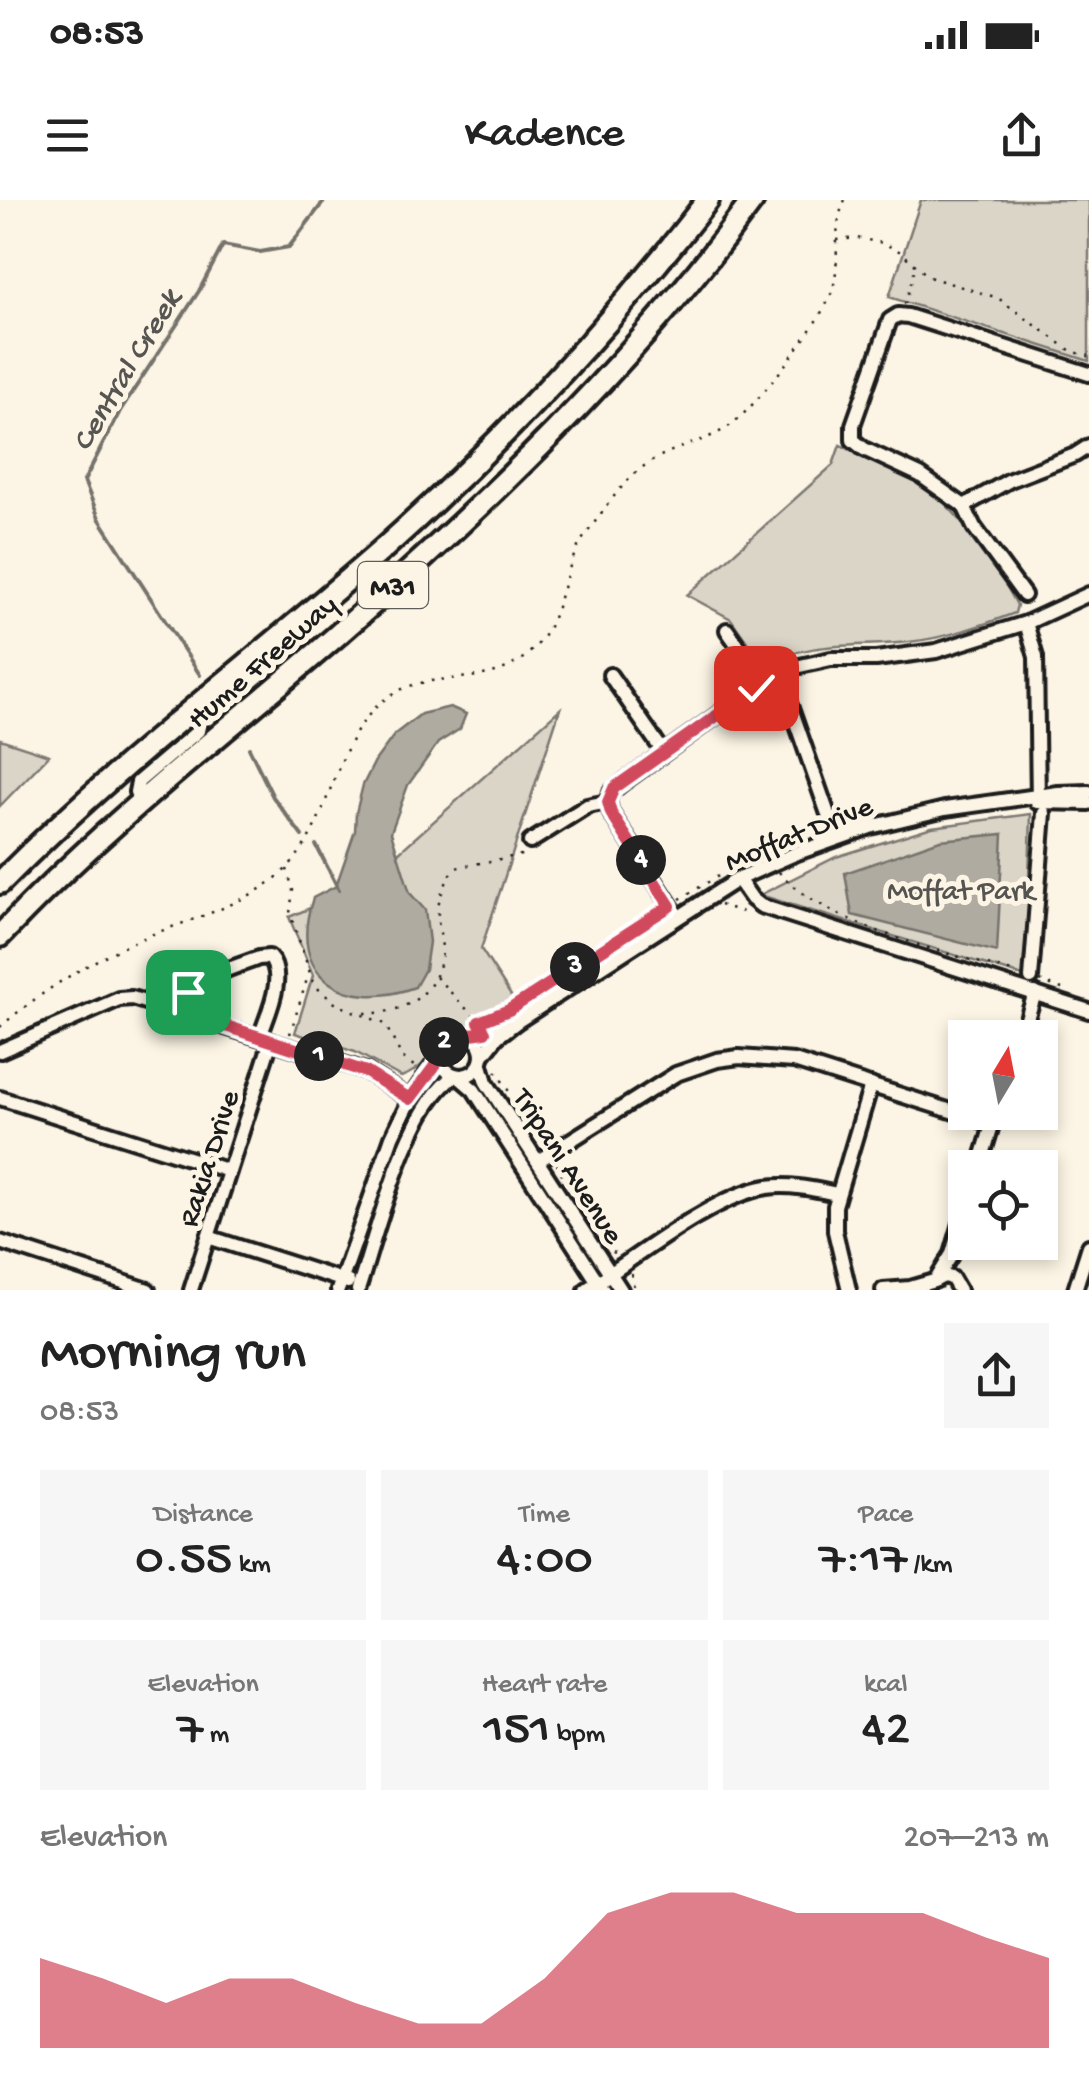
<!DOCTYPE html>
<meta charset="utf-8">
<style>
body{margin:0;font-family:"Gochi Hand",sans-serif;background:#f6f6f6;color:#222;height:100vh;display:flex;flex-direction:column;font-size:38px;white-space:nowrap}
*{box-sizing:border-box;margin:0}
p{font-size:32px;color:#767676}
.icon{flex:none;width:55px;height:55px;fill:none;stroke:currentColor;stroke-width:2;stroke-linecap:round;stroke-linejoin:round}
.map{position:relative;height:1090px;overflow:hidden}
.details{display:flex;flex-direction:column;background:#fff;flex:1}
.details>*{flex:none}
.needle{width:65px;rotate:10deg}
.buttons{position:absolute;left:948px;top:820px;display:grid;gap:20px}
.buttons a{display:grid;place-items:center;width:110px;height:110px;border-radius:0px;background:#fff;box-shadow:0 5px 15px #0003;font-size:50px}
.pin{position:absolute;display:grid;place-items:center;width:85px;height:85px;color:#fff;margin:-42px;border-radius:20px;box-shadow:0 5px 15px #0006}
.km{position:absolute;width:50px;height:50px;margin:-25px;border-radius:50%;background:#222;color:#fff;font-size:28px;line-height:50px;text-align:center}
.round{display:grid;place-items:center;flex:none;width:105px;height:105px;border-radius:0px;background:#f6f6f6}
.summary{display:flex;align-items:center;justify-content:space-between;height:170px;padding:0 40px}
h1{font-size:55px;font-weight:600;line-height:75px}
.stats{display:grid;grid-template-columns:repeat(3,1fr);gap:15px;height:170px;padding:10px 40px}
.stats div{display:grid;align-content:center;border-radius:0px;background:#f6f6f6;text-align:center}
.stats b{font-size:50px;font-weight:600}
.stats small{font-size:28px;font-weight:400}
.stats p{font-size:28px}
.chart{height:280px;padding:20px 40px}
.chart p{display:flex;justify-content:space-between}
.chart svg{width:100%;height:180px;margin-top:10px;fill:#d1495b;opacity:.7}
.status{display:flex;justify-content:space-between;align-items:center;height:70px;padding:0 50px;background:#fff;direction:ltr}
.status svg{height:28px;fill:currentColor}
header{display:flex;justify-content:space-between;align-items:center;height:130px;padding:0 40px;background:#fff;font-size:45px;font-weight:600}
.map>svg:first-child{display:block}
.green{fill:#dbd5c8;stroke:#7c7872;stroke-width:2.5}
.water{fill:#b0aba1;stroke:#75726c;stroke-width:2.5}
.lines{fill:none;stroke-linecap:round;stroke-linejoin:round}
.stream{stroke:#75726c;stroke-width:4}
.minor-casing{stroke:#1c1c1c;stroke-width:20}
.highway-casing{stroke:#1c1c1c;stroke-width:28}
.path{stroke:#1c1c1c;stroke-width:2.5;stroke-dasharray:2.5 8;stroke-linecap:butt}
.minor{stroke:#fcf5e5;stroke-width:12}
.highway{stroke:#fcf5e5;stroke-width:20}
.route-casing{stroke:#fff;stroke-width:20}
.route{stroke:#d1495b;stroke-width:12}
.labels{text-anchor:middle;stroke-width:10;stroke-linejoin:round;paint-order:stroke}
.shield{fill:#fcf5e5;stroke:#5f5d58;stroke-width:2.5}
.shield-label{font-size:28px;font-weight:bold;fill:#1c1c1c}
.street-label{font-size:30px;fill:#1c1c1c;stroke:#fcf5e5}
.park-label{font-size:30px;fill:#555450;stroke:#fcf5e5}
.water-label{font-size:32px;font-style:italic;fill:#575551;stroke:#fcf5e5}
</style>
<div class="status"><b>08:53</b><svg viewBox="0 0 49 12"><path d="M0 12V9h3v3zM5 12V6h3v6zM10 12V3h3v9zM15 12V0h3v12zM26 1h20v11H26zM47 4h2v5h-2z"/></svg></div>
<header><svg class="icon" aria-label="menu" viewBox="0 0 24 24"><path d="M4 6h16M4 12h16M4 18h16"/></svg>Kadence<svg class="icon" aria-label="share" viewBox="0 0 24 24"><path d="M12 15V3M7 8l5-5 5 5M5 13v7h14v-7"/></svg></header>
<div class="map">
<svg width="1089" height="1090" viewBox="0 0 1089 1090">
<rect width="100%" height="100%" fill="#fcf5e5"/>
<filter id="ink" filterUnits="userSpaceOnUse"><feTurbulence type="fractalNoise" baseFrequency=".01" numOctaves="2"/><feDisplacementMap in="SourceGraphic" scale="20" xChannelSelector="R" yChannelSelector="G"/><feConvolveMatrix kernelMatrix="1 2 1 2 8 2 1 2 1" color-interpolation-filters="sRGB"/></filter>
<g filter="url(#ink)">
<!-- green -->
<g class="green">
<polygon points="921,0 1089,0 1089,161 889,97"/>
<path d="M840 245C868 258 900 270 925 287 961 312 996 366 1017 405L1015 413C980 426 946 438 909 442 860 448 809 439 764 466L731 419 687 395 833 265Z"/>
<path d="M560 509 481 749 515 802 480 825 448 832C436 851 422 870 401 877L355 852 295 833 313 775 289 717 360 687Z"/>
<polygon points="0,539 49,555 0,606"/>
<polygon points="1031,614 1026,777 760,695 836,657 932,627"/>
</g>
<!-- water -->
<g class="water">
<path d="M450 507 466 514 460 529 438 543 408 585 391 632 410 693 425 710 429 742 425 769 415 787C345 813 286 776 313 698L336 686 355 631 356 613 363 585 375 561 395 534 421 514Z"/>
<polygon points="1003,634 997,752 852,715 845,673 940,640"/>
</g>
<g class="lines">
<!-- stream -->
<g class="stream">
<polyline points="200,475 99,318 84,281 120,211 199,91 223,45 260,52 289,47 325,0"/>
<polyline points="249,548 273,597 302,636"/>
<polyline points="316,645 339,690"/>
</g>
<!-- minor casing -->
<g class="minor-casing">
<g id="minor">
<polyline points="964,306 920,275 864,249 853,240 853,225 890,120 898,115 908,116 1089,174"/>
<polyline points="964,306 1010,280 1075,255 1089,246"/>
<polyline points="964,306 974,327 1024,395"/>
<polyline points="1026,423 1089,394"/>
<polyline points="727,430 764,483"/>
<polyline points="779,474 836,637"/>
<polyline points="610,475 664,553"/>
<polyline points="143,602 136,592 138,582 198,531 200,521 192,510"/>
<polyline points="608,602 611,592 625,581 747,494 791,468 831,459 876,459 936,451 1026,423 1036,457 1038,602"/>
<polyline points="608,602 611,613 678,717"/>
<polyline points="1037,602 1089,603"/>
<polyline points="530,642 587,606 608,602"/>
<polyline points="738,679 752,699 761,706 1089,811"/>
<polyline points="1031,778 1044,613"/>
<path d="M180 811C191 777 228 770 259 758L269 757C287 776 267 815 260 837"/>
<circle cx="461" cy="855" r="21"/>
<polyline points="470,836 510,823"/>
<polyline points="1021,838 1035,793"/>
<polyline points="0,851 119,799 132,798 366,871 410,899"/>
<polyline points="483,855 497,837 518,821 738,679 797,653 870,627 945,609 1058,593 1089,592"/>
<polyline points="481,865 486,882 621,1090"/>
<polyline points="459,877 474,890 603,1090"/>
<polyline points="0,898 229,971"/>
<polyline points="538,961 676,874 717,860 739,857 794,861 992,924"/>
<polyline points="979,968 996,912"/>
<polyline points="208,1037 348,1082"/>
<polyline points="0,1042 148,1090"/>
<polyline points="936,1080 952,1054 965,1010"/>
<polyline points="936,1080 944,1076 952,1078 959,1090"/>
<polyline points="191,1090 271,841"/>
<polyline points="338,1090 392,937 410,899 440,854"/>
<path d="M358 1090C376 1036 407 905 455 876"/>
<path d="M586 1090C633 1060 714 995 767 987 791 984 813 989 837 994"/>
<polyline points="849,1090 835,1031 835,1006 871,885"/>
<polyline points="883,1090 910,1088 934,1081"/>
<polyline points="1075,1090 1089,1046"/>
</g>
</g>
<!-- highway casing -->
<g class="highway-casing">
<g id="highway">
<path d="M0 683C118 562 256 461 383 349 502 243 610 126 708 0"/>
<path d="M0 736C102 627 222 535 334 438 486 305 633 164 753 0"/>
</g>
</g>
<!-- path -->
<g class="path">
<polyline points="837,40 857,38 883,43 901,52 929,77 998,98 1071,151 1089,156"/>
<polyline points="905,104 915,69"/>
<polyline points="754,658 770,651"/>
<polyline points="287,669 293,690 290,713 314,785 336,804 385,824 402,857 418,869"/>
<path d="M779 672C831 729 946 751 1018 774"/>
<polyline points="680,699 720,675"/>
<polyline points="720,705 750,714"/>
<polyline points="436,777 478,821"/>
<polyline points="1040,781 1065,790"/>
<polyline points="508,810 661,712"/>
<path d="M365 813C403 815 440 793 442 751 442 738 437 725 438 712 438 697 447 680 455 668L526 654"/>
<path d="M0 827C42 791 89 761 141 739 184 721 234 709 272 681 331 637 326 559 375 508 423 460 480 496 528 454 564 424 559 370 587 333 606 307 628 272 659 257 681 245 707 241 728 227 757 207 809 135 827 103 845 71 829 33 845 0"/>
<polyline points="290,834 308,776"/>
<polyline points="430,846 441,830 467,823"/>
<polyline points="496,871 539,939 545,941"/>
<polyline points="558,964 557,967 612,1052 619,1054"/>
<polyline points="632,1074 631,1081 637,1090"/>
</g>
<!-- minor -->
<use href="#minor" class="minor"/>
<!-- highway -->
<use href="#highway" class="highway"/>
</g>
</g>
<g class="lines" filter="url(#ink)">
<!-- route casing -->
<g class="route-casing">
<polyline id="route" points="188,792 180,811 366,872 410,899 434,867 441,847 450,837 485,832 479,822 509,810 670,706 611,613 608,602 614,588 756,488"/>
</g>
<!-- route -->
<use href="#route" class="route"/>
</g>
<g class="labels">
<!-- shield labels -->
<rect class="shield" x="358" y="362" width="70" height="46" rx="8"/>
<g class="shield-label">
<text x="393" y="395">M31</text>
</g>
<!-- street labels -->
<g class="street-label">
<text transform="translate(261 460) rotate(-41)" y="10">Hume Freeway</text>
<text transform="translate(798 632) rotate(-22)" y="10">Moffat Drive</text>
<text transform="translate(207 958) rotate(-72)" y="10">Rakia Drive</text>
<text transform="translate(570 965) rotate(57)" y="10">Tripani Avenue</text>
</g>
<!-- park labels -->
<g class="park-label">
<text x="961" y="699">Moffat Park</text>
</g>
<!-- water labels -->
<g class="water-label">
<text transform="translate(124 169) rotate(-59)" y="11">Central Creek</text>
</g>
</g>
</svg>
<div class="buttons">
<a><svg class="needle" viewBox="-14 -14 28 28"><path d="M0-13l5 13h-10z" fill="#e53935"/><path d="M0 13l5-13h-10z" fill="#767676"/></svg></a>
<a><svg class="icon" aria-label="locate" viewBox="0 0 24 24"><circle cx="12" cy="12" r="6"/><path d="M12 2v4M12 18v4M2 12h4M18 12h4"/></svg></a>
</div>
<div class="pin" style="left:188px;top:792px;background:#1e9e55"><svg class="icon" aria-label="arrive" viewBox="0 0 24 24"><path d="M6 21V4h12l-3 4 3 4H6"/></svg></div>
<div class="pin" style="left:756px;top:488px;background:#d93025"><svg class="icon" aria-label="check" viewBox="0 0 24 24"><path d="M5 12l5 5 9-10"/></svg></div>
<b class="km" style="left:319px;top:856px">1</b>
<b class="km" style="left:444px;top:842px">2</b>
<b class="km" style="left:575px;top:767px">3</b>
<b class="km" style="left:641px;top:660px">4</b>
</div>
<section class="details">
<div class="summary"><div><h1>Morning run</h1><p>08:53</p></div><a class="round"><svg class="icon" aria-label="share" viewBox="0 0 24 24"><path d="M12 15V3M7 8l5-5 5 5M5 13v7h14v-7"/></svg></a></div>
<div class="stats">
<div><p>Distance</p><b>0.55<small> km</small></b></div>
<div><p>Time</p><b>4:00</b></div>
<div><p>Pace</p><b>7:17<small> /km</small></b></div>
</div>
<div class="stats">
<div><p>Elevation</p><b>7<small> m</small></b></div>
<div><p>Heart rate</p><b>151<small> bpm</small></b></div>
<div><p>kcal</p><b>42</b></div>
</div>
<div class="chart"><p><span>Elevation</span>207–213 m</p>
<svg viewBox="0 0 160 44" preserveAspectRatio="none"><path d="M0 44V22L10 27L20 33L30 27L40 27L50 33L60 38L70 38L80 27L90 11L100 6L110 6L120 11L130 11L140 11L150 17L160 22V44z"/></svg>
</div>
</section>
